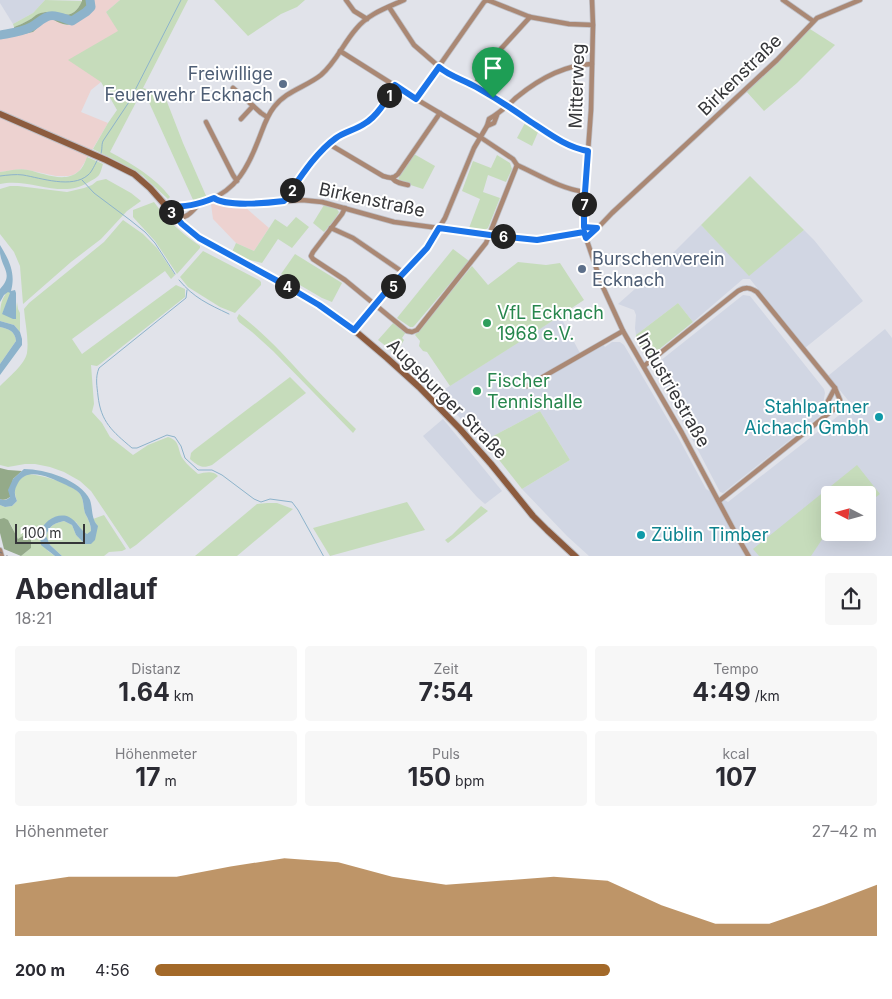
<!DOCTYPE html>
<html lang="de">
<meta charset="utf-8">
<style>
body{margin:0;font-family:Inter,sans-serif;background:#f7f7f7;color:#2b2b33;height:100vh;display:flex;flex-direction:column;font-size:19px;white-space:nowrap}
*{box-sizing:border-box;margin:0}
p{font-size:16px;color:#7c7c81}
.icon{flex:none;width:28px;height:28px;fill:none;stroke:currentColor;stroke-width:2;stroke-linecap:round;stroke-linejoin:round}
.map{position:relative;height:556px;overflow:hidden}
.sheet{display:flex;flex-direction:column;background:#fff;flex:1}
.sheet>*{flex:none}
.needle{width:32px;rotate:276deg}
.controls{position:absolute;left:821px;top:486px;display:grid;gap:10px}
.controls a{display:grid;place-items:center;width:55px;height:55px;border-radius:5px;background:#fff;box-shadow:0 5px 20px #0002;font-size:25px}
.scale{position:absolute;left:15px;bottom:12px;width:70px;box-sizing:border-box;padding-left:5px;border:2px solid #353639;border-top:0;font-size:14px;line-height:18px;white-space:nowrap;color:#353639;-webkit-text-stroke:4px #fff;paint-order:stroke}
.pin{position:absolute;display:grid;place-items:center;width:42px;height:42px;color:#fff;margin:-51px -21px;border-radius:50% 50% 50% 0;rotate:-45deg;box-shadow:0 0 5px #0007}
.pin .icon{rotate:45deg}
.km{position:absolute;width:25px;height:25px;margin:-12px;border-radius:50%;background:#222;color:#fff;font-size:14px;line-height:25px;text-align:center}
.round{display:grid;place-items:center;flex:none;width:52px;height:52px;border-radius:5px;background:#f7f7f7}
.head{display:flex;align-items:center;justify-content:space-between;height:85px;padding:0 15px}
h1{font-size:28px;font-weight:700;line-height:38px}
.figures{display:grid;grid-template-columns:repeat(3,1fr);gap:8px;height:85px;padding:5px 15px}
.figures div{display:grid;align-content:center;border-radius:5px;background:#f7f7f7;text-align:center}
.figures b{font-size:25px;font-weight:700}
.figures small{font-size:14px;font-weight:400}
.figures p{font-size:14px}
.chart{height:140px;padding:10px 15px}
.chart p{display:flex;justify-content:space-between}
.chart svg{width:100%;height:90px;margin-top:5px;fill:#a36929;opacity:.7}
ul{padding:0 15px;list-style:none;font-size:16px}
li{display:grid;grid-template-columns:80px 60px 1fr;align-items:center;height:38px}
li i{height:12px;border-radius:6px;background:#a36929}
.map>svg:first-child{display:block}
.commercial{fill:#edd2d0}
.built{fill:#d1d6e3;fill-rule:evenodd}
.green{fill:#c6dcbb}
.forest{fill:#94aa89}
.water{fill:#8db3cb}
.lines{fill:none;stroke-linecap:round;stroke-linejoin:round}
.stream{stroke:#8db3cb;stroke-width:1}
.river{stroke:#8db3cb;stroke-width:9}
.street-casing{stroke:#bfc0c7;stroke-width:6}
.secondary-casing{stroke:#bfc0c7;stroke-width:8}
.street{stroke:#aa8874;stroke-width:4.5}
.secondary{stroke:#8c5b3e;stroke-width:6}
.rail{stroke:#75767b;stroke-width:1;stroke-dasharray:2.5 5;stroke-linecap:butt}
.route-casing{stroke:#fff;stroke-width:10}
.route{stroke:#1a73e8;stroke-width:6}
.service-dot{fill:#5c6f8a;stroke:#fff;stroke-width:2}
.leisure-dot{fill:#2e9e5b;stroke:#fff;stroke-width:2}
.culture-dot{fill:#0f9aa8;stroke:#fff;stroke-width:2}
.labels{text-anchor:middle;stroke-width:4;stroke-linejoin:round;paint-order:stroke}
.service-label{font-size:18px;fill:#4e5e75;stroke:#fff;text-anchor:end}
.street-label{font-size:18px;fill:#353639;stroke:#fff}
.leisure-label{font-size:18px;fill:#27864d;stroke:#fff;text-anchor:start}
.culture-label{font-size:18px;fill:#0d838f;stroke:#fff;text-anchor:end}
</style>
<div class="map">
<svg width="892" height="557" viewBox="0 0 892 557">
<rect width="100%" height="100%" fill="#e1e3ea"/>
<!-- commercial -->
<g class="commercial">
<polygon points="93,0 120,0 106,12 119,31 101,82 91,90 81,112 108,123 83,165 79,171 73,175 68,176 56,176 28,170 20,169 0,172 0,39 33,32 46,20 51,18 65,25 73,24 83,17 95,6"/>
<polygon points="211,204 245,207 269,228 254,251 236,243 213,219"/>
</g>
<!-- built -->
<g class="built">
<polygon points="0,0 45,0 33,13 13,24 0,3"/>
<polygon points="701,225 749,275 804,230 814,240 863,301 805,348 750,279 743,279 693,322 678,303 636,335 635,328 636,315 634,310 618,304 654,272"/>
<polygon points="743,295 750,296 824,389 825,393 821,415 723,493 720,492 689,433 654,371 655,365"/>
<path d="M560 316 580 353 601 341 605 347 612 342H620L624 345 678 437 706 489 728 502 852 405 828 376 885 329 892 338V556H589L567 536 522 489 570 460 540 411 484 441 463 417 461 419 437 394ZM830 495H868V532H830Z"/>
<polygon points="443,419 502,491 485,504 477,497 423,436"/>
</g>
<!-- green -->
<g class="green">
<path d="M45 0 82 1C70 27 58 6 39 14 35 15 32 19 29 20 24 23 19 25 14 27L13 24 33 13Z"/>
<path d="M120 0H188L143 88 164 94 183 143 207 198 194 202 143 89 110 152C132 164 155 177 170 197L168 199 142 175 121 163 93 149 108 123 117 110 101 82 68 60 118 31 106 12Z"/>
<polygon points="214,0 305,0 297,7 281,14 248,36"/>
<polygon points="810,29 835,45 797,83 764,111 746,91 777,63"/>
<polygon points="526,121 539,130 532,146 517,138"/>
<polygon points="414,154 435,166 423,189 398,181 399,176"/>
<polygon points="497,155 510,163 512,169 506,182 488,175 483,192 500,198 488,228 483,231 469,228 480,199 462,191 473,161 491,168"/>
<path d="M87 157 103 164C102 167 101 172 99 175 97 178 92 180 89 182 62 200 30 177 0 184V172C9 171 19 168 28 170 43 173 65 184 79 171 83 168 85 162 87 157Z"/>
<polygon points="750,176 804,230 749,276 701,225"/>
<polygon points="106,179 131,193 141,201 127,211 101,239 71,262 23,304 20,266 14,252 0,234 0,189 10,186 18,186 67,192 84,188 92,185 97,181"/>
<path d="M154 202C166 219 182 234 200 246V248L177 274 155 241 133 217V210Z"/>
<polygon points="324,205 336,208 339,212 335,219 324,232 313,223"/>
<polygon points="296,217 309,227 292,248 278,239 262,263 246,259 232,252 236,243 254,251 275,219 287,227"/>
<path d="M123 220 143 234 157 248 175 275 171 279 165 271 72 339 82 354 176 285 185 289V297L100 364 97 366 91 365 94 404 92 412 102 423 110 437 133 455 148 445 168 437C181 441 177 450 183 459 187 465 193 469 198 474 204 473 213 470 218 476L136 545 130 549 91 491 80 481 64 472 50 467 35 464H25L8 467 0 465V386C8 378 25 364 27 353 29 339 25 323 24 309L29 303 104 242Z"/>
<polygon points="453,249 469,261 415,325 413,327 410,327 397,318"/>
<polygon points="203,251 259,280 261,282 261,285 235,313 220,307 188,287 180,277"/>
<polygon points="295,254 342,283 332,302 322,298 281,274"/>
<polygon points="518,262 546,265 560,263 584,300 540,329 450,386 427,352 423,351 419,346 420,341 415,335 472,266 488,285"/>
<path d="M8 291 10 293V296L2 314 16 310 17 302 18 309 20 313V332L14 325 0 321C0 308 0 300 8 291Z"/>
<polygon points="678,303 693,322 652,355 645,355 636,340 636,335"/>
<path d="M239 314C265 334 284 355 306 379 322 396 339 412 356 429L353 433 273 351 252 332 239 322 237 318Z"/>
<polygon points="394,322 406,332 402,338 404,340 396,354 378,340"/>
<path d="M0 327C9 329 15 331 16 341L0 364Z"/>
<path d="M290 377 306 393 212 465C202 469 198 466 190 459L191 453 194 450Z"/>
<polygon points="540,411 570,460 522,489 484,441"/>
<polygon points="857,465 880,494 868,503 868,495 830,495 830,530 825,535 811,556 759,556 753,549"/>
<path d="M28 474C41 475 72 483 80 494 84 500 83 506 85 513 88 519 91 524 91 532L87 534 83 532 76 522 60 516 53 518 44 525 40 534 48 551 55 556H21L31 548C27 545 21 542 18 539 12 531 12 517 0 519V505L5 507 12 506 17 501C12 488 16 480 28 474Z"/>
<polygon points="407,502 425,530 330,556 313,528"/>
<polygon points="267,503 277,503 293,509 237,556 195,556 257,504"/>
<polygon points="481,506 488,511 448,543 445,540 452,535"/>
<path d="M104 515 126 549 122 551 109 552 104 556H62L50 545 46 536C50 525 53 524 64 521L72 525 76 535 85 544 96 524 93 519Z"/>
</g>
<!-- forest -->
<g class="forest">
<path d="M82 0H93L95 6C87 13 75 28 63 24 59 23 55 21 51 18L46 20 33 32 0 39V33L15 31 14 27C19 25 24 23 29 20 32 19 35 15 38 14 58 6 70 27 82 1Z"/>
<path d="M0 468 8 470 22 471 13 479 10 497C7 499 4 501 0 499Z"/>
<polygon points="4,518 8,520 18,539 26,534 31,536 31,548 21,556 4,549 0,533 0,519"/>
</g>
<!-- water -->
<g class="water">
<path d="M0 245C9 260 16 273 11 291L15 290 16 293V319H13L2 314 10 293 8 292 4 295 0 302V289C14 274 2 269 0 253 0 251 0 248 0 245Z"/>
<path d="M0 321 14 325 20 332 22 339V345L0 375V364L16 341C15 331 9 329 0 327Z"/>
<path d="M24 469C45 469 81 480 90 500 93 509 91 519 98 526L95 540 91 544H85L76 535 72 525 64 521C53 524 50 525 46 536L50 545 62 556H55L41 545C41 541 39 536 40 533 43 521 58 512 69 517 77 521 80 530 87 534L91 531C91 524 88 519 85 513 83 506 84 500 80 494 76 489 70 487 64 484 51 478 27 466 18 483 14 490 14 494 17 501L12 506 5 507 0 505V499C4 501 7 500 10 497L8 490 13 479Z"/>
</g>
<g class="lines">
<!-- stream -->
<g class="stream">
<path d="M100 156C103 150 101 146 103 141L129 102 181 0"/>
<path d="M0 176C8 175 16 174 23 175 41 178 72 189 88 175 92 172 95 164 98 159"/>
<polyline points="82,180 94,193 130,220 145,232 155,243 175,274"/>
<path d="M179 280C194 298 208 304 229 314"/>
<path d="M187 290 186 298 99 368C95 378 97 386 98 396 101 422 112 431 132 448H137L167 435 175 437 181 446 185 458 198 470H212L222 475 254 499 261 502 270 499 292 502 298 510 324 557"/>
</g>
<!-- river -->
<path class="river" d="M0 35C11 33 22 32 31 27 37 24 42 18 49 16 56 14 65 19 72 21L86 12 91 7 90 0"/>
<!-- street casing -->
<g class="street-casing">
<g id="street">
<polyline points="346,0 354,11 367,19"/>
<polyline points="592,0 593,25 591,110 584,206 584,227 586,238 602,285 623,331 682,433 738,538 749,557"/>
<polyline points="783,0 813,21"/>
<polyline points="389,7 414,45 444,71 474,86 507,106 562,142 579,149 589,151"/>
<path d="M340 51 416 99 480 137 513 159 517 165C539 175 561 189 585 192"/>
<polyline points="474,86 499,51 530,17"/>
<polyline points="233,88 261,113 267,117"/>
<polyline points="416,99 484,2 487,0 490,1 530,17 569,24 593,25"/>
<polyline points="241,119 253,106"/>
<polyline points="206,122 233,175 237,181"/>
<polyline points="487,126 494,123 497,115"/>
<path d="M329 144 383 176C389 178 393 179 398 174L440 113"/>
<path d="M392 178C396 183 402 184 408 185"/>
<polyline points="214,198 218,201 233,203 267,203 302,200 322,202 394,222 490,235 537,239 584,232"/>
<path d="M284 201C298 181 315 153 336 138 344 132 355 130 364 124 378 116 387 99 395 85"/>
<path d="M200 203C193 210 187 220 176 217L177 211 180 209C189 205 199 204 209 200 236 190 248 167 258 141 263 129 266 117 274 107 286 91 306 87 321 75 336 62 343 44 356 29 368 14 386 8 404 0"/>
<polyline points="345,208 342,214 313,252 311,256 313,259 345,280 407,331 412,332 417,330 486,243 517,165"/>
<polyline points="584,227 597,228"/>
<polyline points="331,228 353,238 404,273"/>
<polyline points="586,238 591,235 612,213 777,60 817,18 860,0"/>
<path d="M354 330 384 294 427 248 445 218 474 148 487 126 489 119C500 113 508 105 517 97 539 79 563 65 592 64"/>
<path d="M644 366 738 291C745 287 750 287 757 292L835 388 840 400 833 410 719 501"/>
<polyline points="527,386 623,331"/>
<polyline points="833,410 828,401 835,388"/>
<polyline points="0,550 2,557"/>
</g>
</g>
<!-- secondary casing -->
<g class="secondary-casing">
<polyline id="secondary" points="0,114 106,160 134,174 150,188 182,224 199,238 285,285 319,305 354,330 387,358 419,387 460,429 491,464 533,516 547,530 576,557"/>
</g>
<!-- street -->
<use href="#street" class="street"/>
<!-- secondary -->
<use href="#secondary" class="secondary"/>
<!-- rail -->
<polyline class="rail" points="0,552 9,557"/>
</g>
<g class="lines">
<!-- route casing -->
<g class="route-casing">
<path id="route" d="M439 67C449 76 464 80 476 87 494 97 511 108 528 120 547 132 565 147 588 151L584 206V227L597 228 586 238 584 232 537 240 490 235 439 228 427 248 384 294 354 330 319 305 285 285 199 238 182 224 167 207C185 207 197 205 214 198 226 207 268 203 284 201 298 181 315 153 336 138 344 132 355 130 364 124 378 116 387 99 395 85L416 99Z"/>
</g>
<!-- route -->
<use href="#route" class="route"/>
</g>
<!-- markers -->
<g class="service-dot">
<circle cx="283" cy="84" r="5"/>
<circle cx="582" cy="269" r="5"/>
</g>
<g class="leisure-dot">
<circle cx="487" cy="323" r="5"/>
<circle cx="477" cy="391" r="5"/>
</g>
<g class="culture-dot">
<circle cx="879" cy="417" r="5"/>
<circle cx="641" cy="535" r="5"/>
</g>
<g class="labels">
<!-- service labels -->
<g class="service-label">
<text x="273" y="80">Freiwillige<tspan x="273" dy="21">Feuerwehr Ecknach</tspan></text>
<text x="592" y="265" text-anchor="start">Burschenverein<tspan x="592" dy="21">Ecknach</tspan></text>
</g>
<!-- street labels -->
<g class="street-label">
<text transform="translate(740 75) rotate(-44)" y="6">Birkenstraße</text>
<text transform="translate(577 86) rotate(-88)" y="6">Mitterweg</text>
<text transform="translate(372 200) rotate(12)" y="6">Birkenstraße</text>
<text transform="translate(673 390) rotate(60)" y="6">Industriestraße</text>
<text transform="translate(447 399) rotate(45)" y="6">Augsburger Straße</text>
</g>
<!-- leisure labels -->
<g class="leisure-label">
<text x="497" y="319">VfL Ecknach<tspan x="497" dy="21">1968 e.V.</tspan></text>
<text x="487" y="387">Fischer<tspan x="487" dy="21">Tennishalle</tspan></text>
</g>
<!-- culture labels -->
<g class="culture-label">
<text x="869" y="413">Stahlpartner<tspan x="869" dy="21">Aichach Gmbh</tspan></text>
<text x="651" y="541" text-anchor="start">Züblin Timber</text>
</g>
</g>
</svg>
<div class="controls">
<a><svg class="needle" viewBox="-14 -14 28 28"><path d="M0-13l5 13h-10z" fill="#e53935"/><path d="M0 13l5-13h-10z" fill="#7c7c81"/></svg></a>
</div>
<div class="scale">100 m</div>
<div class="pin" style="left:493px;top:98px;background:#1e9e55"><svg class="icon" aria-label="arrive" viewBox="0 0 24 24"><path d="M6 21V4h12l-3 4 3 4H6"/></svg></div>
<b class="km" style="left:389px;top:95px">1</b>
<b class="km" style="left:292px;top:190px">2</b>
<b class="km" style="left:171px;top:212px">3</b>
<b class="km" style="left:287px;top:286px">4</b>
<b class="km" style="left:393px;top:286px">5</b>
<b class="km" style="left:503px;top:236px">6</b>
<b class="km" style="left:584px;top:204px">7</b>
</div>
<section class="sheet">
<div class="head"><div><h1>Abendlauf</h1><p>18:21</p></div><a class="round"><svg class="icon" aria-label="share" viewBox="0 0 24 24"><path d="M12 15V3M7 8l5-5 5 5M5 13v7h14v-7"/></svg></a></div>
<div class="figures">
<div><p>Distanz</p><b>1.64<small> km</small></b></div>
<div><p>Zeit</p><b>7:54</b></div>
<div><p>Tempo</p><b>4:49<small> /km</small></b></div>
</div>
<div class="figures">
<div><p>Höhenmeter</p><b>17<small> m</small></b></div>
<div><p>Puls</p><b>150<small> bpm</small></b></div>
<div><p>kcal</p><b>107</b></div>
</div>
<div class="chart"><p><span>Höhenmeter</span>27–42 m</p>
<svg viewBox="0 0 160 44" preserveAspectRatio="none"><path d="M0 44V19L10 15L20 15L30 15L40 10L50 6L60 8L70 15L80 19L90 17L100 15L110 17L120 29L130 38L140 38L150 29L160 19V44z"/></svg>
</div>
<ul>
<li><b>200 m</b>4:56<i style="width:63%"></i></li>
</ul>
</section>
